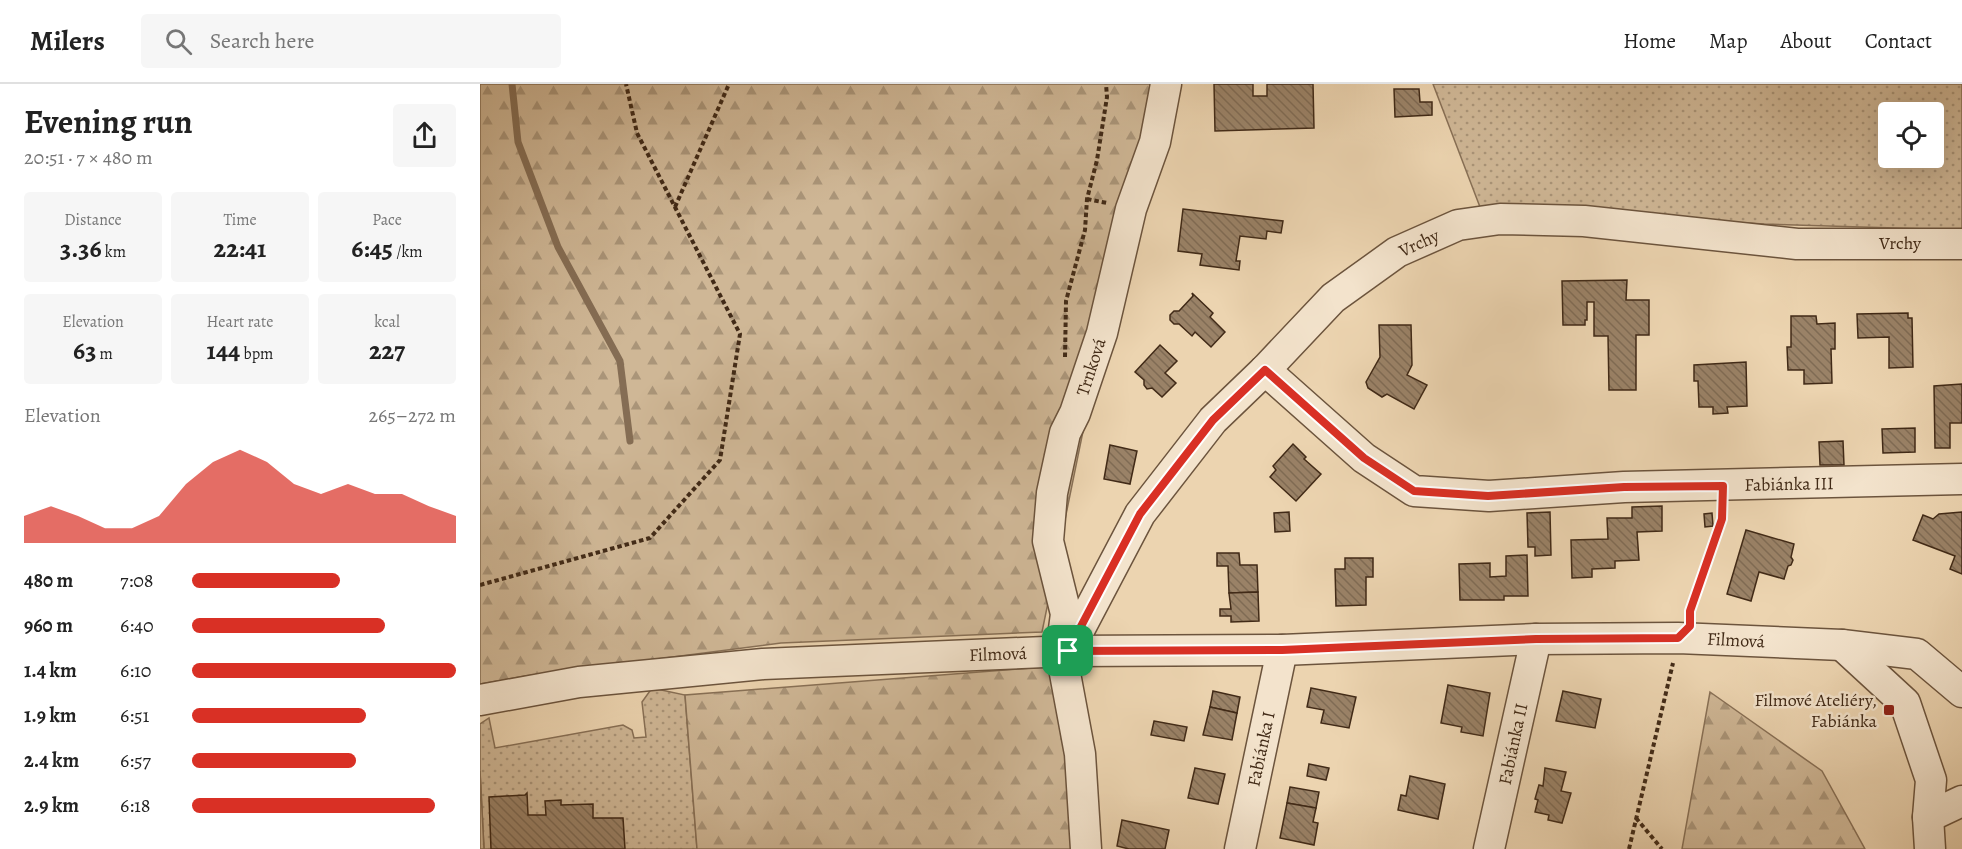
<!DOCTYPE html>
<meta charset="utf-8">
<style>
body{margin:0;font-family:Alegreya,serif;background:#f6f6f6;color:#222;height:100vh;display:flex;flex-direction:column;font-size:22px;white-space:nowrap}
*{box-sizing:border-box;margin:0}
p{font-size:20px;color:#767676}
.icon{flex:none;width:33px;height:33px;fill:none;stroke:currentColor;stroke-width:2;stroke-linecap:round;stroke-linejoin:round}
.map{position:relative;flex:1;overflow:hidden}
.panel{display:flex;flex-direction:column;background:#fff;width:480px}
.panel>*{flex:none}
.buttons{position:absolute;left:1398px;top:18px;display:grid;gap:12px}
.buttons a{display:grid;place-items:center;width:66px;height:66px;border-radius:6px;background:#fff;box-shadow:0 6px 24px #0002;font-size:30px}
.pin{position:absolute;display:grid;place-items:center;width:51px;height:51px;color:#fff;margin:-26px;border-radius:12px;box-shadow:0 3px 9px #0006}
.round{display:grid;place-items:center;flex:none;width:63px;height:63px;border-radius:6px;background:#f6f6f6}
.head{display:flex;align-items:center;justify-content:space-between;height:102px;padding:0 24px}
h1{font-size:33px;font-weight:700;line-height:45px}
.metrics{display:grid;grid-template-columns:repeat(3,1fr);gap:9px;height:102px;padding:6px 24px}
.metrics div{display:grid;align-content:center;border-radius:6px;background:#f6f6f6;text-align:center}
.metrics b{font-size:26px;font-weight:700}
.metrics small{font-size:16px;font-weight:400}
.metrics p{font-size:16px}
.chart{height:168px;padding:12px 24px}
.chart p{display:flex;justify-content:space-between}
.chart svg{width:100%;height:108px;margin-top:6px;fill:#d93025;opacity:.7}
ul{padding:0 24px;list-style:none;font-size:20px}
li{display:grid;grid-template-columns:96px 72px 1fr;align-items:center;height:45px}
li i{height:15px;border-radius:8px;background:#d93025}
header{display:flex;align-items:center;gap:36px;box-sizing:border-box;height:84px;padding:0 30px;background:#fff;border-bottom:2px solid #e0e0e0}
header strong{font-size:28px}
nav{display:flex;gap:33px;margin-inline-start:auto;font-size:21px}
.search{width:420px;height:54px;background:#f6f6f6;display:flex;align-items:center;gap:15px;box-sizing:border-box;padding:0 21px;border-radius:6px;color:#767676;font-size:22px}
main{display:flex;flex:1;min-height:0}
.map>svg:first-child{display:block}
.grass{fill:url(#grass-dots);stroke:#887056;stroke-width:1.5;fill-rule:evenodd}
.forest{fill:url(#forest-firs);stroke:#887056;stroke-width:1.5}
.lines{fill:none;stroke-linecap:round;stroke-linejoin:round}
.stream{stroke:#856d54;stroke-width:7}
.building{fill:url(#building-back-hatch);stroke:#412a17;stroke-width:1.5}
.minor-casing{stroke:#6c543d;stroke-width:33}
.path{stroke:#412a17;stroke-width:4;stroke-dasharray:4.5 3;stroke-linecap:butt}
.minor{stroke:#f3e3cc;stroke-width:30}
.route-casing{stroke:#fff;stroke-width:12}
.route{stroke:#d93025;stroke-width:8}
.poi-dot{fill:#8f2418;stroke:#f3e3cc;stroke-width:2}
.labels{text-anchor:middle;stroke-width:5;stroke-linejoin:round;paint-order:stroke}
.street-label{font-size:18px;fill:#412a17;stroke:#f3e3cc}
.poi-label{font-size:18px;fill:#412a17;stroke:#f3e3cc;text-anchor:end}
</style>
<header>
<strong>Milers</strong>
<div class="search"><svg class="icon" aria-label="search" viewBox="0 0 24 24"><circle cx="10" cy="10" r="6"/><path d="M15 15l6 6"/></svg>Search here</div>
<nav><a>Home</a><a>Map</a><a>About</a><a>Contact</a></nav>
</header>
<main>
<section class="panel">
<div class="head"><div><h1>Evening run</h1><p>20:51 · 7 × 480 m</p></div><a class="round"><svg class="icon" aria-label="share" viewBox="0 0 24 24"><path d="M12 15V3M7 8l5-5 5 5M5 13v7h14v-7"/></svg></a></div>
<div class="metrics">
<div><p>Distance</p><b>3.36<small> km</small></b></div>
<div><p>Time</p><b>22:41</b></div>
<div><p>Pace</p><b>6:45<small> /km</small></b></div>
</div>
<div class="metrics">
<div><p>Elevation</p><b>63<small> m</small></b></div>
<div><p>Heart rate</p><b>144<small> bpm</small></b></div>
<div><p>kcal</p><b>227</b></div>
</div>
<div class="chart"><p><span>Elevation</span>265–272 m</p>
<svg viewBox="0 0 160 44" preserveAspectRatio="none"><path d="M0 44V33L10 29L20 33L30 38L40 38L50 33L60 20L70 11L80 6L90 11L100 20L110 24L120 20L130 24L140 24L150 29L160 33V44z"/></svg>
</div>
<ul>
<li><b>480 m</b>7:08<i style="width:56%"></i></li>
<li><b>960 m</b>6:40<i style="width:73%"></i></li>
<li><b>1.4 km</b>6:10<i style="width:100%"></i></li>
<li><b>1.9 km</b>6:51<i style="width:66%"></i></li>
<li><b>2.4 km</b>6:57<i style="width:62%"></i></li>
<li><b>2.9 km</b>6:18<i style="width:92%"></i></li>
</ul>
</section>
<div class="map">
<svg width="1482" height="765" viewBox="0 0 1482 765">
<defs>
<pattern id="grass-dots" width="8" height="8" patternUnits="userSpaceOnUse" patternTransform="scale(1.5)"><rect width="8" height="8" fill="#cfb796"/><path d="M2 2h.1M6 6h.1" fill="none" stroke="#aa9579" stroke-width="1.8" stroke-linecap="round"/></pattern>
<pattern id="forest-firs" width="22" height="20" patternUnits="userSpaceOnUse" patternTransform="scale(1.5)"><rect width="22" height="20" fill="#cfb796"/><path d="M5 1l3.5 6h-7zM16 11l3.5 6h-7z" fill="#aa9579"/></pattern>
<pattern id="building-back-hatch" width="6" height="6" patternUnits="userSpaceOnUse" patternTransform="scale(1.5)"><rect width="6" height="6" fill="#9a8267"/><path d="M-1 5l2 2M0 0l6 6M5-1l2 2" fill="none" stroke="#7f6b54"/></pattern>
</defs>
<rect width="100%" height="100%" fill="#ecd4b0"/>
<filter id="stains"><feTurbulence type="fractalNoise" baseFrequency=".00333" numOctaves="4"/><feColorMatrix values="0 0 0 0 .2 0 0 0 0 .09 0 0 0 0 .02 0 0 0 .5 -.17"/></filter>
<radialGradient id="worn" r=".72"><stop offset=".6" stop-color="#630" stop-opacity="0"/><stop offset="1" stop-color="#630" stop-opacity=".3"/></radialGradient>
<!-- grass -->
<g class="grass">
<path d="M953 0H1482V146L1284 140 1000 123ZM1408 28H1454V74H1408Z"/>
<polygon points="172,604 205,611 217,765 4,765 0,687 0,640 9,634 15,664 143,641 152,646 154,654 166,653 162,618"/>
</g>
<!-- forest -->
<g class="forest">
<polygon points="0,0 674,0 562,548 301,559 45,592 0,600"/>
<polygon points="589,581 613,765 217,765 205,611"/>
<polygon points="1230,608 1342,687 1385,765 1202,765"/>
<polygon points="0,687 4,765 0,765"/>
</g>
<g class="lines">
<!-- stream -->
<polyline class="stream" points="32,0 38,58 78,163 140,277 150,357"/>
</g>
<!-- building -->
<g class="building">
<polygon points="734,0 773,0 773,12 787,12 787,0 833,0 834,44 735,47"/>
<polygon points="914,5 939,5 940,18 952,18 952,31 915,33"/>
<polygon points="703,125 803,137 801,149 787,147 786,155 760,152 756,177 760,177 759,186 720,181 722,170 698,167"/>
<polygon points="1147,196 1146,216 1169,216 1169,251 1156,251 1156,306 1129,306 1128,252 1114,252 1114,218 1107,218 1107,236 1105,236 1105,241 1083,241 1082,197"/>
<polygon points="712,209 733,229 730,233 745,248 731,263 715,248 712,252 699,240 694,240 690,236 690,231 694,227 699,227 713,212"/>
<polygon points="1428,229 1428,234 1432,234 1433,283 1409,284 1409,253 1378,254 1377,230"/>
<polygon points="1311,232 1336,232 1337,240 1355,239 1355,265 1351,265 1352,299 1324,300 1324,286 1308,286 1307,263 1311,263"/>
<polygon points="899,241 931,241 932,281 927,291 947,301 934,325 907,310 902,313 888,304 886,298 900,273"/>
<polygon points="680,261 697,277 685,289 696,299 682,313 672,304 667,305 664,301 664,296 655,288"/>
<polygon points="1266,278 1267,322 1247,323 1248,329 1233,330 1233,323 1219,323 1218,297 1214,297 1214,281"/>
<polygon points="1482,300 1482,339 1470,339 1470,364 1455,364 1454,302"/>
<polygon points="1435,344 1435,368 1403,369 1402,345"/>
<polygon points="1363,357 1364,381 1340,381 1339,358"/>
<polygon points="813,360 826,373 824,375 841,390 816,417 790,393 796,386 793,382"/>
<polygon points="630,361 657,367 650,400 624,395"/>
<polygon points="1182,422 1182,447 1157,448 1159,476 1135,477 1135,484 1112,485 1112,493 1092,494 1091,456 1128,455 1127,434 1152,434 1152,423"/>
<polygon points="809,428 810,447 795,448 794,429"/>
<polygon points="1070,428 1071,471 1055,472 1055,463 1048,463 1047,429"/>
<polygon points="1482,428 1482,490 1470,485 1475,472 1433,456 1443,431 1453,435 1459,430"/>
<polygon points="1232,429 1233,442 1225,443 1224,430"/>
<polygon points="1266,446 1314,460 1311,473 1313,476 1311,481 1308,482 1304,495 1279,488 1271,517 1247,510"/>
<polygon points="737,469 759,469 760,481 777,481 778,508 749,509 748,482 737,482"/>
<polygon points="1047,471 1048,512 1024,512 1024,516 980,516 979,480 1010,479 1010,493 1026,492 1026,472"/>
<polygon points="865,474 893,474 893,493 886,493 886,521 856,522 855,485 865,485"/>
<polygon points="778,508 779,537 751,538 751,532 740,532 740,525 751,525 749,509"/>
<polygon points="968,601 1010,609 1003,652 981,648 982,643 961,639"/>
<polygon points="831,604 876,613 869,644 841,639 844,626 827,623"/>
<polygon points="733,607 760,613 757,629 730,623"/>
<polygon points="1083,607 1121,615 1115,644 1076,637"/>
<polygon points="730,623 757,629 752,656 723,651"/>
<polygon points="674,637 707,643 704,657 671,651"/>
<polygon points="829,680 849,684 846,696 827,692"/>
<polygon points="715,684 745,690 738,720 708,714"/>
<polygon points="1065,684 1086,688 1081,707 1091,709 1082,739 1068,736 1069,731 1055,728 1058,716 1055,715 1059,701 1063,702"/>
<polygon points="930,692 965,700 958,735 918,726 921,711 926,712"/>
<polygon points="810,703 839,708 836,724 807,719"/>
<polygon points="47,709 48,731 66,731 65,717 81,716 81,721 113,720 113,734 143,734 145,765 11,765 9,713 45,711"/>
<polygon points="807,719 836,724 833,738 838,739 834,761 800,754"/>
<polygon points="642,736 689,746 685,765 649,765 637,762"/>
</g>
<g class="lines">
<!-- minor casing -->
<g class="minor-casing">
<g id="minor">
<polyline points="785,286 884,374 934,407 1009,412 1144,403 1482,395"/>
<polyline points="1362,561 1425,619 1451,696 1448,733 1450,765"/>
<polyline points="588,567 660,430 733,336 785,286 853,214 917,168 978,141 1020,135 1104,137 1317,160 1482,160"/>
<polyline points="0,616 99,598 283,580 588,567 802,566 1056,555 1198,554 1362,561 1437,570 1482,608"/>
<polyline points="1448,733 1482,717"/>
<polyline points="606,765 600,670 581,568 586,530 568,457 572,409 585,349 595,329 622,249 651,125 675,58 686,0"/>
<polyline points="760,765 802,566"/>
<polyline points="1009,765 1056,555"/>
</g>
</g>
<!-- path -->
<g class="path">
<polyline points="607,115 627,119"/>
<polyline points="195,123 249,0"/>
<polyline points="585,273 586,217 605,146 607,115 617,76 627,13 626,0"/>
<polyline points="0,501 170,454 240,376 260,250 157,49 146,0"/>
<polyline points="1210,529 1242,435 1243,425"/>
<polyline points="1156,734 1182,765"/>
<polyline points="1149,765 1193,579"/>
</g>
<!-- minor -->
<use href="#minor" class="minor"/>
</g>
<g class="lines">
<!-- route casing -->
<g class="route-casing">
<polygon id="route" points="785,286 884,374 934,407 1008,412 1144,403 1243,402 1242,435 1210,527 1210,542 1198,554 1056,555 802,566 588,567 660,430 733,336"/>
</g>
<!-- route -->
<use href="#route" class="route"/>
</g>
<!-- markers -->
<rect class="poi-dot" x="1403" y="620" width="12" height="12" rx="3"/>
<g class="labels">
<!-- street labels -->
<g class="street-label">
<text transform="translate(939 159) rotate(-25)" y="6">Vrchy</text>
<text x="1420" y="165">Vrchy</text>
<text transform="translate(611 283) rotate(-72)" y="6">Trnková</text>
<text transform="translate(1309 400) rotate(-1)" y="6">Fabiánka III</text>
<text transform="translate(1256 556) rotate(3)" y="6">Filmová</text>
<text transform="translate(518 570) rotate(-2)" y="6">Filmová</text>
<text transform="translate(1033 660) rotate(-78)" y="6">Fabiánka II</text>
<text transform="translate(781 665) rotate(-78)" y="6">Fabiánka I</text>
</g>
<!-- poi labels -->
<g class="poi-label">
<text x="1397" y="622">Filmové Ateliéry,<tspan x="1397" dy="21">Fabiánka</tspan></text>
</g>
</g>
<rect width="100%" height="100%" filter="url(#stains)"/>
<rect width="100%" height="100%" fill="url(#worn)"/>
</svg>
<div class="buttons">
<a><svg class="icon" aria-label="locate" viewBox="0 0 24 24"><circle cx="12" cy="12" r="6"/><path d="M12 2v4M12 18v4M2 12h4M18 12h4"/></svg></a>
</div>
<div class="pin" style="left:588px;top:567px;background:#1e9e55"><svg class="icon" aria-label="arrive" viewBox="0 0 24 24"><path d="M6 21V4h12l-3 4 3 4H6"/></svg></div>
</div>
</main>
